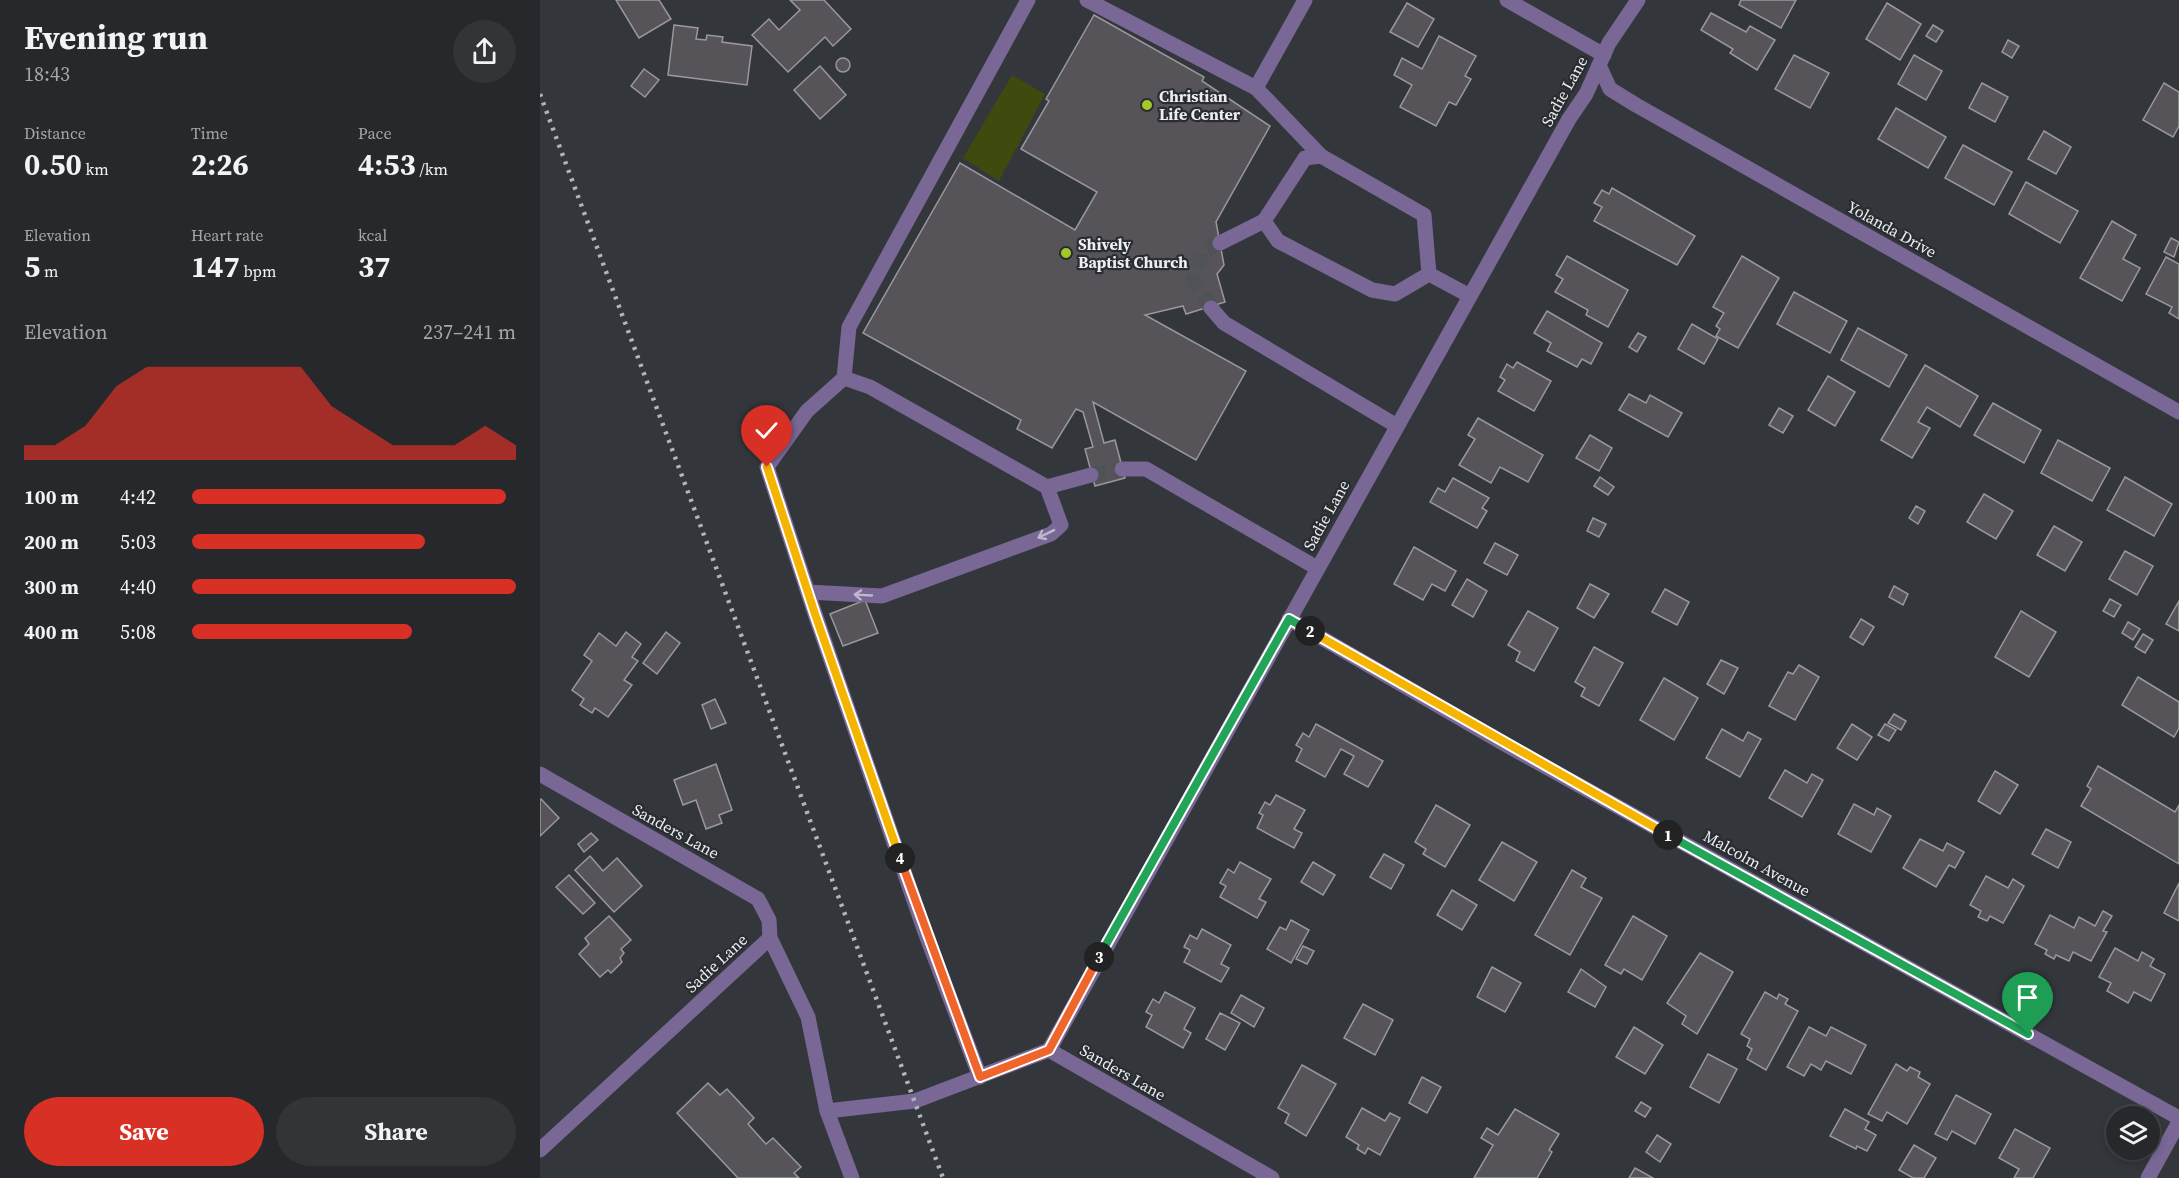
<!DOCTYPE html>
<meta charset="utf-8">
<style>
body{margin:0;font-family:"Source Serif 4",serif;background:#323438;color:#f1f3f6;height:100vh;display:flex;flex-direction:column;font-size:22px;white-space:nowrap}
*{box-sizing:border-box;margin:0}
p{font-size:20px;color:#a4a6a9}
.icon{flex:none;width:33px;height:33px;fill:none;stroke:currentColor;stroke-width:2;stroke-linecap:round;stroke-linejoin:round}
.map{position:relative;flex:1;overflow:hidden}
.side{display:flex;flex-direction:column;background:#26282c;width:540px}
.side>*{flex:none}
.controls{position:absolute;left:1566px;top:1106px;display:grid;gap:12px}
.controls a{display:grid;place-items:center;width:54px;height:54px;border-radius:50%;background:#26282c;box-shadow:0 3px 9px #0003,0 0 0 2px #424448;font-size:30px}
.pin{position:absolute;display:grid;place-items:center;width:51px;height:51px;color:#fff;margin:-62px -26px;border-radius:50% 50% 50% 0;rotate:-45deg;box-shadow:0 0 6px #0007}
.pin .icon{rotate:45deg}
.km{position:absolute;width:30px;height:30px;margin:-15px;border-radius:50%;background:#222;color:#fff;font-size:16px;line-height:30px;text-align:center}
.round{display:grid;place-items:center;flex:none;width:63px;height:63px;border-radius:32px;background:#323438}
.head{display:flex;align-items:center;justify-content:space-between;height:102px;padding:0 24px}
h1{font-size:33px;font-weight:700;line-height:45px}
.stats{display:grid;grid-template-columns:repeat(3,1fr);gap:9px;height:102px;padding:6px 24px}
.stats div{display:grid;align-content:center}
.stats b{font-size:30px;font-weight:700}
.stats small{font-size:16px;font-weight:400}
.stats p{font-size:16px}
.chart{height:168px;padding:12px 24px}
.chart p{display:flex;justify-content:space-between}
.chart svg{width:100%;height:108px;margin-top:6px;fill:#d93025;opacity:.7}
.primary-button{display:flex;gap:12px;margin-top:auto;padding:12px 24px}
.primary-button a{flex:1;height:69px;border-radius:36px;background:#d93025;color:#fff;font-size:24px;font-weight:700;line-height:69px;text-align:center}
.primary-button a+a{background:#323438;color:#f1f3f6}
ul{padding:0 24px;list-style:none;font-size:20px}
li{display:grid;grid-template-columns:96px 72px 1fr;align-items:center;height:45px}
li i{height:15px;border-radius:8px;background:#d93025}
main{display:flex;flex:1;min-height:0}
.map>svg:first-child{display:block}
.green{fill:#3d4b0e}
.building{fill:#575459;stroke:#9a979d;stroke-width:1.5}
.lines{fill:none;stroke-linecap:round;stroke-linejoin:round}
.minor-tunnel{stroke:#4f5256;stroke-width:15;stroke-dasharray:15 8;stroke-linecap:butt}
.minor{stroke:#796796;stroke-width:15}
.rail{stroke:#b2b5b8;stroke-width:4.5;stroke-dasharray:3 6;stroke-linecap:butt}
.oneway{stroke:#beb8cd}
.split-1-casing{stroke:#fff;stroke-width:12}
.split-2-casing{stroke:#fff;stroke-width:12}
.split-3-casing{stroke:#fff;stroke-width:12}
.split-4-casing{stroke:#fff;stroke-width:12}
.split-5-casing{stroke:#fff;stroke-width:12}
.split-1{stroke:#22a559;stroke-width:8}
.split-2{stroke:#f5b400;stroke-width:8}
.split-3{stroke:#22a559;stroke-width:8}
.split-4{stroke:#f0652b;stroke-width:8}
.split-5{stroke:#f5b400;stroke-width:8}
.poi-dot{fill:#a2c928;stroke:#292c31;stroke-width:2}
.labels{text-anchor:middle;stroke-width:4.5;stroke-linejoin:round;paint-order:stroke}
.street-label{font-size:16px;fill:#eceef1;stroke:#292c31}
.poi-label{font-size:16px;font-weight:bold;fill:#eceef1;stroke:#292c31;text-anchor:start}
</style>
<main>
<section class="side">
<div class="head"><div><h1>Evening run</h1><p>18:43</p></div><a class="round"><svg class="icon" aria-label="share" viewBox="0 0 24 24"><path d="M12 15V3M7 8l5-5 5 5M5 13v7h14v-7"/></svg></a></div>
<div class="stats">
<div><p>Distance</p><b>0.50<small> km</small></b></div>
<div><p>Time</p><b>2:26</b></div>
<div><p>Pace</p><b>4:53<small> /km</small></b></div>
</div>
<div class="stats">
<div><p>Elevation</p><b>5<small> m</small></b></div>
<div><p>Heart rate</p><b>147<small> bpm</small></b></div>
<div><p>kcal</p><b>37</b></div>
</div>
<div class="chart"><p><span>Elevation</span>237–241 m</p>
<svg viewBox="0 0 160 44" preserveAspectRatio="none"><path d="M0 44V38L10 38L20 30L30 14L40 6L50 6L60 6L70 6L80 6L90 6L100 22L110 30L120 38L130 38L140 38L150 30L160 38V44z"/></svg>
</div>
<ul>
<li><b>100 m</b>4:42<i style="width:97%"></i></li>
<li><b>200 m</b>5:03<i style="width:72%"></i></li>
<li><b>300 m</b>4:40<i style="width:100%"></i></li>
<li><b>400 m</b>5:08<i style="width:68%"></i></li>
</ul>
<div class="primary-button"><a>Save</a><a>Share</a></div>
</section>
<div class="map">
<svg width="1639" height="1178" viewBox="0 0 1639 1178">
<rect width="100%" height="100%" fill="#33363b"/>
<!-- green -->
<polygon class="green" points="472,75 505,94 459,181 423,158"/>
<!-- building -->
<g class="building">
<polygon points="76,0 119,0 131,19 99,38"/>
<polygon points="250,0 284,0 311,29 293,46 285,37 248,72 212,35 229,19 239,30 260,10"/>
<polygon points="1201,0 1256,0 1241,28 1199,5"/>
<polygon points="867,3 894,19 878,47 850,32"/>
<polygon points="1347,3 1381,24 1360,60 1326,39"/>
<polygon points="1171,13 1206,32 1210,26 1235,40 1217,70 1190,53 1193,49 1161,30"/>
<polygon points="554,15 664,77 662,81 730,126 676,222 684,265 677,274 685,302 646,314 643,306 605,315 706,371 656,460 553,402 564,443 575,440 585,478 555,486 545,449 553,447 543,412 536,409 512,448 477,429 481,420 323,333 420,163 535,230 557,192 481,149 509,101 506,99"/>
<polygon points="134,25 158,28 156,39 166,40 167,35 183,37 182,42 212,46 207,85 128,75"/>
<polygon points="1393,25 1403,31 1396,42 1386,36"/>
<polygon points="899,36 936,56 925,76 931,79 916,105 909,102 896,126 860,107 872,85 854,75 862,58 882,69"/>
<polygon points="1468,40 1479,46 1472,58 1462,52"/>
<polygon points="1254,55 1289,73 1270,108 1235,89"/>
<polygon points="1374,55 1402,71 1386,100 1358,84"/>
<circle cx="303" cy="65" r="7"/>
<polygon points="280,66 306,95 280,119 254,90"/>
<polygon points="104,69 119,80 105,97 91,86"/>
<polygon points="1442,83 1468,97 1455,122 1429,108"/>
<polygon points="1624,83 1639,92 1639,126 1633,137 1603,120"/>
<polygon points="1356,108 1406,137 1388,168 1338,139"/>
<polygon points="1504,131 1531,147 1516,174 1488,159"/>
<polygon points="1423,145 1472,172 1454,205 1405,178"/>
<polygon points="1486,182 1538,211 1520,243 1469,214"/>
<polygon points="1072,188 1155,236 1137,265 1054,221 1062,207 1054,203 1062,190 1069,194"/>
<polygon points="1572,221 1596,235 1583,259 1600,268 1582,301 1540,278"/>
<polygon points="1631,238 1639,242 1634,257 1624,252"/>
<polygon points="1027,256 1088,290 1068,327 1046,315 1048,310 1015,292 1023,279 1016,275"/>
<polygon points="1202,256 1239,278 1198,348 1176,336 1180,329 1176,326 1184,313 1173,307"/>
<polygon points="1626,257 1639,264 1639,319 1629,313 1632,307 1606,294"/>
<polygon points="1254,292 1307,321 1290,353 1237,324"/>
<polygon points="1007,311 1062,343 1051,364 1042,359 1037,367 1007,351 1011,343 994,333"/>
<polygon points="1152,324 1178,339 1164,364 1138,349"/>
<polygon points="1318,328 1367,355 1349,387 1301,360"/>
<polygon points="1098,333 1106,337 1097,352 1089,347"/>
<polygon points="977,362 1011,381 994,411 958,391 965,380 960,377 967,364 973,368"/>
<polygon points="1385,365 1438,396 1420,427 1387,407 1378,422 1390,428 1372,458 1341,440"/>
<polygon points="1288,376 1315,392 1295,426 1268,410"/>
<polygon points="1089,394 1106,403 1110,395 1142,413 1128,437 1079,410"/>
<polygon points="1453,403 1501,430 1484,463 1434,435"/>
<polygon points="1239,408 1253,416 1243,433 1229,425"/>
<polygon points="938,418 1003,455 988,482 960,467 951,483 919,465 935,439 928,435"/>
<polygon points="1050,435 1072,448 1059,471 1036,458"/>
<polygon points="1518,440 1570,468 1552,501 1501,473"/>
<polygon points="1060,477 1074,487 1068,495 1054,486"/>
<polygon points="1585,477 1632,504 1614,536 1567,510"/>
<polygon points="913,478 949,498 942,508 947,511 937,528 890,502 898,488 905,492"/>
<polygon points="1444,494 1473,511 1456,539 1427,522"/>
<polygon points="1376,506 1385,511 1378,524 1369,518"/>
<polygon points="1053,518 1066,524 1059,537 1047,531"/>
<polygon points="1514,526 1542,542 1525,571 1497,555"/>
<polygon points="955,543 978,555 967,575 944,563"/>
<polygon points="874,547 916,571 905,591 892,584 883,600 854,584"/>
<polygon points="1585,551 1613,566 1597,595 1569,579"/>
<polygon points="927,579 947,591 933,617 912,605"/>
<polygon points="1050,584 1069,594 1054,618 1037,608"/>
<polygon points="1354,586 1368,594 1363,605 1349,597"/>
<polygon points="1125,589 1149,602 1137,625 1112,612"/>
<polygon points="1570,599 1581,605 1574,617 1563,611"/>
<polygon points="325,600 338,633 303,646 290,614"/>
<polygon points="1639,601 1639,631 1626,624"/>
<polygon points="988,611 1018,628 994,671 976,661 980,652 968,645"/>
<polygon points="1481,611 1516,632 1489,677 1455,657"/>
<polygon points="1321,619 1334,627 1323,645 1310,637"/>
<polygon points="1588,622 1600,629 1593,640 1582,633"/>
<polygon points="86,632 101,644 92,657 98,661 84,680 92,685 68,717 55,708 52,713 40,705 44,699 32,690 52,661 44,655 59,633 76,646"/>
<polygon points="126,632 140,643 117,674 103,663"/>
<polygon points="1603,634 1613,640 1605,653 1595,647"/>
<polygon points="1054,647 1083,663 1059,706 1041,696 1045,688 1035,682"/>
<polygon points="1181,660 1198,668 1184,694 1167,684"/>
<polygon points="1259,665 1279,677 1255,720 1229,706 1248,672 1253,674"/>
<polygon points="1598,677 1639,702 1639,728 1634,737 1582,705"/>
<polygon points="1124,678 1158,698 1134,740 1100,720"/>
<polygon points="175,699 186,723 171,729 162,705"/>
<polygon points="1354,714 1366,721 1361,730 1348,723"/>
<polygon points="776,724 843,761 828,787 804,774 814,756 801,749 785,777 756,761 762,749 756,745 763,733 769,737"/>
<polygon points="1312,724 1332,737 1317,760 1297,748"/>
<polygon points="1345,724 1356,730 1349,741 1338,735"/>
<polygon points="1182,729 1203,741 1208,732 1221,739 1200,777 1166,758"/>
<polygon points="176,764 192,810 179,815 182,823 166,829 156,800 143,805 134,780"/>
<polygon points="1558,766 1635,812 1639,805 1639,864 1541,806 1551,789 1547,786"/>
<polygon points="1245,770 1267,783 1272,774 1283,780 1262,817 1229,798"/>
<polygon points="1455,771 1478,785 1460,814 1438,801"/>
<polygon points="736,795 765,810 754,829 762,833 754,848 717,828 723,815 719,813 725,802 730,805"/>
<polygon points="1,799 19,818 0,836 0,800"/>
<polygon points="1314,804 1334,815 1337,808 1351,816 1331,852 1298,834"/>
<polygon points="896,805 930,825 905,867 883,854 886,849 875,842"/>
<polygon points="1506,829 1531,842 1518,868 1492,854"/>
<polygon points="51,833 58,840 44,852 38,844"/>
<polygon points="1380,839 1403,851 1407,843 1424,852 1415,868 1409,865 1396,887 1363,868"/>
<polygon points="962,842 997,862 974,901 939,880"/>
<polygon points="844,854 864,865 851,889 830,877"/>
<polygon points="50,856 63,871 77,858 102,886 74,912 35,870"/>
<polygon points="700,862 731,879 719,899 726,902 717,918 680,897 686,886 680,883 688,869 694,873"/>
<polygon points="773,862 795,875 783,895 761,882"/>
<polygon points="1032,870 1046,878 1041,887 1062,898 1030,955 995,935"/>
<polygon points="29,875 55,903 43,914 16,887"/>
<polygon points="1446,876 1468,888 1473,879 1484,886 1463,923 1450,916 1447,921 1438,917 1441,911 1430,905"/>
<polygon points="1639,883 1639,921 1624,913"/>
<polygon points="912,890 937,905 922,930 897,915"/>
<polygon points="1563,911 1572,916 1563,931 1567,932 1551,961 1533,952 1529,961 1516,955 1514,959 1505,954 1507,950 1495,944 1510,915 1534,928 1539,917 1555,926"/>
<polygon points="69,916 91,940 81,949 84,953 80,958 82,962 71,973 68,970 60,977 39,954 49,944 45,938"/>
<polygon points="1093,916 1127,936 1102,980 1084,969 1081,974 1065,965"/>
<polygon points="751,920 769,930 751,963 727,949 740,927 746,930"/>
<polygon points="662,929 691,945 681,964 689,968 681,982 644,962 650,950 644,947 650,935 657,939"/>
<polygon points="763,946 774,951 767,964 756,959"/>
<polygon points="1575,948 1598,961 1602,952 1614,959 1610,966 1625,974 1611,1001 1594,992 1588,1003 1567,991 1571,983 1559,977"/>
<polygon points="1160,953 1193,972 1157,1034 1142,1024 1146,1016 1127,1003"/>
<polygon points="952,967 981,983 965,1012 937,997"/>
<polygon points="1041,969 1066,987 1055,1007 1028,992"/>
<polygon points="625,992 655,1008 644,1029 651,1033 643,1048 606,1027 612,1015 606,1012 613,999 619,1003"/>
<polygon points="1225,992 1237,999 1239,994 1248,999 1245,1004 1258,1011 1226,1070 1207,1059 1212,1049 1207,1046 1210,1039 1201,1034"/>
<polygon points="701,995 724,1008 714,1027 691,1013"/>
<polygon points="823,1004 853,1020 835,1055 804,1038"/>
<polygon points="680,1013 700,1023 685,1050 666,1039"/>
<polygon points="1094,1027 1123,1045 1105,1074 1076,1057"/>
<polygon points="1269,1027 1286,1036 1291,1027 1326,1045 1311,1074 1286,1061 1281,1070 1271,1064 1264,1076 1247,1067"/>
<polygon points="1168,1054 1197,1069 1179,1103 1150,1087"/>
<polygon points="1356,1064 1367,1071 1370,1067 1380,1072 1378,1077 1390,1084 1367,1124 1347,1112 1342,1121 1328,1114"/>
<polygon points="762,1065 796,1084 766,1136 745,1123 749,1114 738,1108"/>
<polygon points="882,1077 901,1087 887,1113 869,1103"/>
<polygon points="168,1083 180,1095 187,1089 214,1118 208,1124 226,1144 233,1138 261,1167 254,1173 259,1178 198,1178 137,1113"/>
<polygon points="1416,1095 1451,1114 1435,1144 1412,1131 1407,1140 1395,1134"/>
<polygon points="1101,1102 1111,1108 1105,1117 1095,1111"/>
<polygon points="822,1108 845,1121 850,1113 860,1118 840,1155 828,1148 825,1154 817,1149 819,1145 806,1137"/>
<polygon points="975,1109 1019,1134 1009,1150 1012,1152 997,1178 934,1178 953,1145 941,1138 947,1128 958,1135"/>
<polygon points="1305,1109 1329,1122 1325,1129 1336,1135 1327,1151 1317,1146 1316,1149 1290,1136"/>
<polygon points="1475,1129 1510,1148 1493,1178 1474,1178 1479,1169 1459,1158"/>
<polygon points="1117,1135 1131,1144 1120,1162 1106,1152"/>
<polygon points="1374,1145 1396,1158 1384,1178 1373,1178 1359,1170"/>
<polygon points="1095,1168 1113,1178 1089,1178"/>
</g>
<g class="lines">
<!-- minor-tunnel -->
<g class="minor-tunnel">
<polyline points="671,308 653,279 662,251 680,243"/>
<polyline points="551,475 582,469"/>
</g>
<!-- minor -->
<g class="minor">
<polyline points="547,0 716,88 781,156"/>
<polyline points="967,0 1064,55"/>
<polyline points="1059,65 1070,89 1096,105 1639,412"/>
<polyline points="716,88 765,0"/>
<polygon points="781,156 884,215 889,274 855,294 832,290 738,241 724,221 765,158"/>
<polyline points="680,243 724,221"/>
<polyline points="889,274 930,296"/>
<polyline points="671,308 684,323 857,426"/>
<polyline points="304,378 309,327 488,0"/>
<polyline points="582,469 606,469 777,568"/>
<polyline points="268,592 342,596 511,534 521,525 507,487"/>
<polyline points="749,619 961,742 1639,1118"/>
<polyline points="0,774 218,899 229,920 230,938 268,1017 287,1111 312,1178"/>
<polyline points="509,1050 1029,119 1046,94 1069,43 1098,0"/>
<polyline points="440,1077 385,932 275,614 227,467 267,411 304,378 330,387 507,487 551,475"/>
<polyline points="287,1111 375,1101 509,1050 732,1178"/>
<polyline points="0,1150 230,938"/>
<polyline points="1608,1178 1639,1122"/>
</g>
<!-- rail -->
<polyline class="rail" points="0,94 403,1178"/>
</g>
<!-- one-way arrows -->
<defs><path id="oneway-shaft" d="M-6 0H5M1.5-3L5.5 0L1.5 3" fill="none" stroke-width="1.6" stroke-linecap="round" stroke-linejoin="round" transform="scale(1.5)"/></defs>
<g class="oneway">
<use href="#oneway-shaft" transform="translate(506 534) rotate(154)"/>
<use href="#oneway-shaft" transform="translate(323 595) rotate(-177)"/>
</g>
<g class="lines">
<!-- split-1 casing -->
<g class="split-1-casing">
<polyline id="split-1" points="1128,835 1488,1034"/>
</g>
<!-- split-2 casing -->
<g class="split-2-casing">
<polyline id="split-2" points="770,631 1128,835"/>
</g>
<!-- split-3 casing -->
<g class="split-3-casing">
<polyline id="split-3" points="559,957 749,619 770,631"/>
</g>
<!-- split-4 casing -->
<g class="split-4-casing">
<polyline id="split-4" points="360,858 440,1077 509,1050 559,957"/>
</g>
<!-- split-5 casing -->
<g class="split-5-casing">
<polyline id="split-5" points="227,467 275,614 360,858"/>
</g>
<!-- split-1 -->
<use href="#split-1" class="split-1"/>
<!-- split-2 -->
<use href="#split-2" class="split-2"/>
<!-- split-3 -->
<use href="#split-3" class="split-3"/>
<!-- split-4 -->
<use href="#split-4" class="split-4"/>
<!-- split-5 -->
<use href="#split-5" class="split-5"/>
</g>
<!-- markers -->
<g class="poi-dot">
<circle cx="607" cy="105" r="6"/>
<circle cx="526" cy="253" r="6"/>
</g>
<g class="labels">
<!-- street labels -->
<g class="street-label">
<text transform="translate(1024 91) rotate(-61)" y="6">Sadie Lane</text>
<text transform="translate(1352 229) rotate(29)" y="6">Yolanda Drive</text>
<text transform="translate(786 515) rotate(-61)" y="6">Sadie Lane</text>
<text transform="translate(136 831) rotate(29)" y="6">Sanders Lane</text>
<text transform="translate(1217 863) rotate(29)" y="6">Malcolm Avenue</text>
<text transform="translate(176 963) rotate(-43)" y="6">Sadie Lane</text>
<text transform="translate(583 1072) rotate(30)" y="6">Sanders Lane</text>
</g>
<!-- poi labels -->
<g class="poi-label">
<text x="619" y="102">Christian<tspan x="619" dy="18">Life Center</tspan></text>
<text x="538" y="250">Shively<tspan x="538" dy="18">Baptist Church</tspan></text>
</g>
</g>
</svg>
<div class="controls">
<a><svg class="icon" aria-label="layers" viewBox="0 0 24 24"><path d="M12 4l9 5-9 5-9-5zM3 14l9 5 9-5"/></svg></a>
</div>
<div class="pin" style="left:1488px;top:1034px;background:#1e9e55"><svg class="icon" aria-label="arrive" viewBox="0 0 24 24"><path d="M6 21V4h12l-3 4 3 4H6"/></svg></div>
<div class="pin" style="left:227px;top:467px;background:#d93025"><svg class="icon" aria-label="check" viewBox="0 0 24 24"><path d="M5 12l5 5 9-10"/></svg></div>
<b class="km" style="left:1128px;top:835px">1</b>
<b class="km" style="left:770px;top:631px">2</b>
<b class="km" style="left:559px;top:957px">3</b>
<b class="km" style="left:360px;top:858px">4</b>
</div>
</main>
